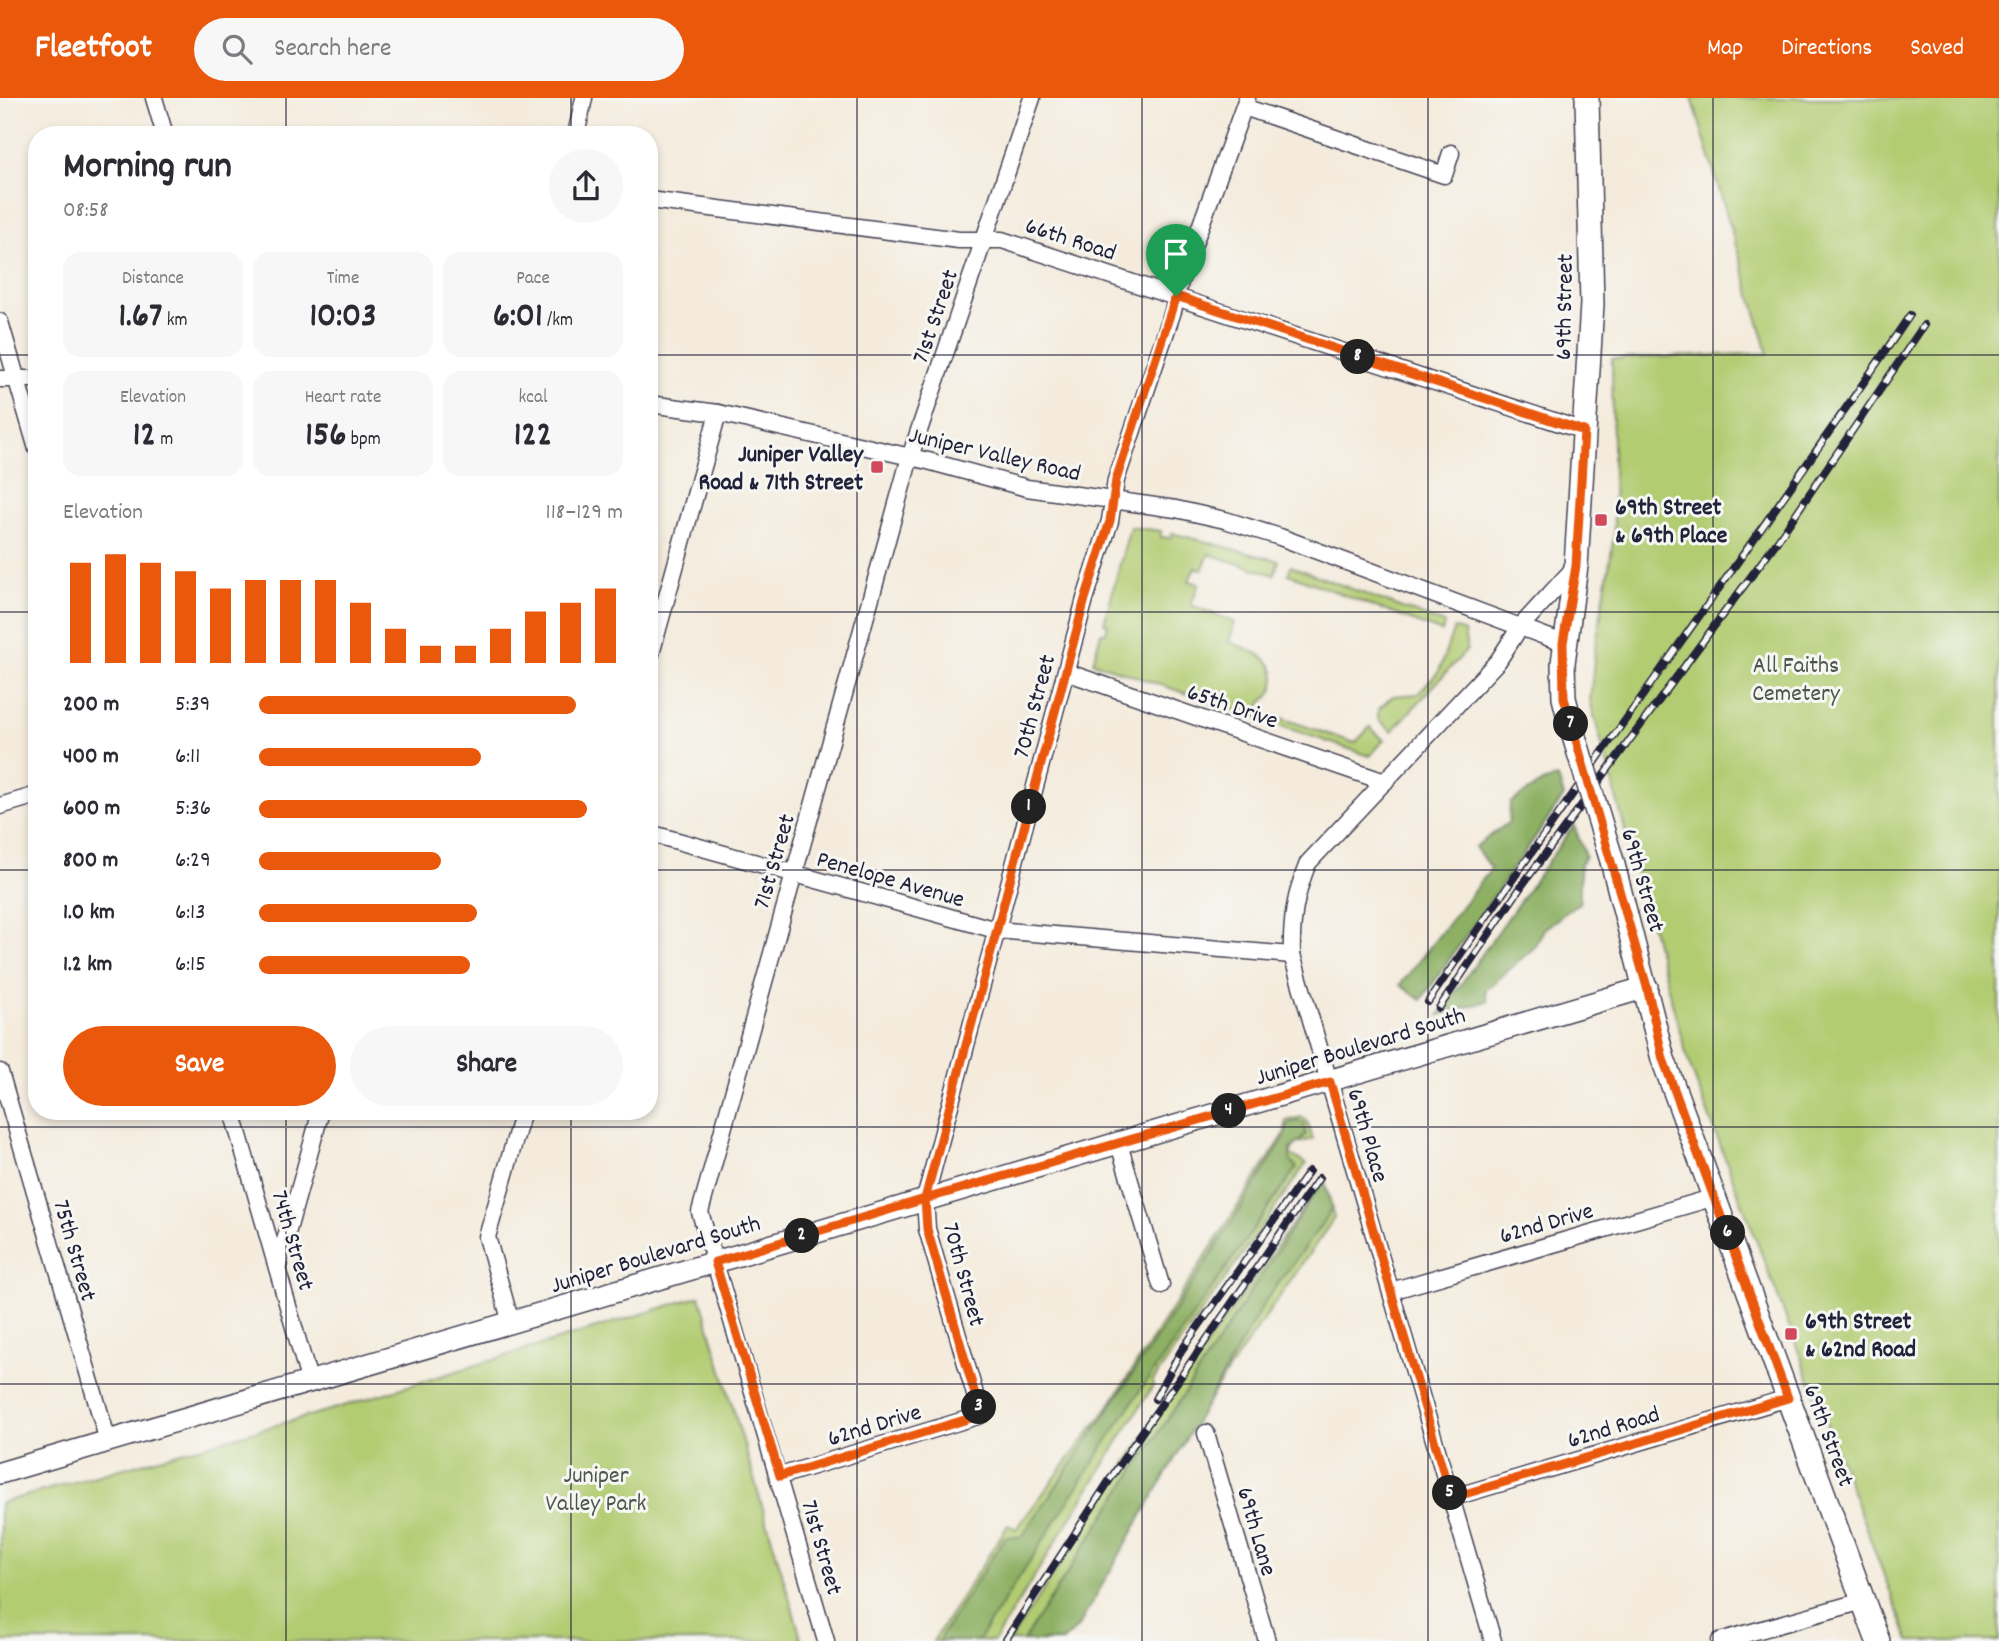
<!DOCTYPE html>
<meta charset="utf-8">
<style>
body{margin:0;font-family:Dekko,sans-serif;background:#f7f7f7;color:#2b2b33;height:100vh;display:flex;flex-direction:column;font-size:26px;white-space:nowrap}
*{box-sizing:border-box;margin:0}
p{font-size:23px;color:#7c7c81}
.icon{flex:none;width:38px;height:38px;fill:none;stroke:currentColor;stroke-width:2;stroke-linecap:round;stroke-linejoin:round}
.map{position:relative;flex:1;overflow:hidden}
.sheet{position:absolute;left:28px;top:28px;width:630px;height:994px;display:flex;flex-direction:column;background:#fff;border-radius:28px;box-shadow:0 4px 10px #0003}
.sheet>*{flex:none}
.pin{position:absolute;display:grid;place-items:center;width:60px;height:60px;color:#fff;margin:-72px -30px;border-radius:50% 50% 50% 0;rotate:-45deg;box-shadow:0 0 7px #0007}
.pin .icon{rotate:45deg}
.km{position:absolute;width:35px;height:35px;margin:-18px;border-radius:50%;background:#222;color:#fff;font-size:19px;line-height:35px;text-align:center}
.round{display:grid;place-items:center;flex:none;width:74px;height:74px;border-radius:37px;background:#f7f7f7}
.summary{display:flex;align-items:center;justify-content:space-between;height:119px;padding:0 35px}
h1{font-size:38px;font-weight:700;line-height:52px}
.stats{display:grid;grid-template-columns:repeat(3,1fr);gap:10px;height:119px;padding:7px 35px}
.stats div{display:grid;align-content:center;border-radius:18px;background:#f7f7f7;text-align:center}
.stats b{font-size:35px;font-weight:700}
.stats small{font-size:19px;font-weight:400}
.stats p{font-size:19px}
.chart{height:196px;padding:14px 35px}
.chart p{display:flex;justify-content:space-between}
.chart svg{width:100%;height:126px;margin-top:7px;stroke:#ea580c;stroke-width:6}
.button{display:flex;gap:14px;margin-top:auto;padding:14px 35px}
.button a{flex:1;height:80px;border-radius:42px;background:#ea580c;color:#fff;font-size:28px;font-weight:700;line-height:80px;text-align:center}
.button a+a{background:#f7f7f7;color:#2b2b33}
ul{padding:0 35px;list-style:none;font-size:23px}
li{display:grid;grid-template-columns:112px 84px 1fr;align-items:center;height:52px}
li i{height:18px;border-radius:9px;background:#ea580c}
header{display:flex;align-items:center;gap:42px;box-sizing:border-box;height:98px;padding:0 35px;background:#ea580c;color:#fff}
header strong{font-size:33px}
nav{display:flex;gap:38px;margin-inline-start:auto;font-size:24px}
.search{width:490px;height:63px;background:#f7f7f7;display:flex;align-items:center;gap:18px;box-sizing:border-box;padding:0 24px;border-radius:38px;color:#7c7c81;font-size:26px}
.map>svg:first-child{display:block}
.green{fill:#b2cc72;stroke:#6a7756;stroke-width:2}
.forest{fill:#8db064;stroke:#586950;stroke-width:2}
.lines{fill:none;stroke-linecap:round;stroke-linejoin:round}
.minor-casing{stroke:#424053;stroke-width:19}
.tertiary-casing{stroke:#424053;stroke-width:24}
.secondary-casing{stroke:#424053;stroke-width:26}
.minor{stroke:#fff;stroke-width:16}
.tertiary{stroke:#fff;stroke-width:21}
.secondary{stroke:#fff;stroke-width:23}
.rail-casing{stroke:#22223b;stroke-width:8}
.rail{stroke:#f6f6f2;stroke-width:5;stroke-dasharray:16;stroke-linecap:butt}
.secondary-bridge-casing{stroke:#424053;stroke-width:26;stroke-linecap:butt}
.secondary-bridge{stroke:#fff;stroke-width:23}
.route-casing{stroke:#fff;stroke-width:14}
.route{stroke:#ea580c;stroke-width:9}
.grid{fill:none;stroke:#22223b;stroke-width:2;stroke-opacity:0.55}
.poi-dot{fill:#d1495b;stroke:#f6f6f2;stroke-width:2.5}
.labels{text-anchor:middle;stroke-width:6;stroke-linejoin:round;paint-order:stroke}
.street-label{font-size:24px;fill:#22223b;stroke:#f6f6f2}
.poi-label{font-size:24px;font-weight:bold;fill:#22223b;stroke:#f6f6f2;text-anchor:start}
.park-label{font-size:24px;fill:#4d554c;stroke:#f6f6f2}
</style>
<header>
<strong>Fleetfoot</strong>
<div class="search"><svg class="icon" aria-label="search" viewBox="0 0 24 24"><circle cx="10" cy="10" r="6"/><path d="M15 15l6 6"/></svg>Search here</div>
<nav><a>Map</a><a>Directions</a><a>Saved</a></nav>
</header>
<div class="map">
<svg width="1999" height="1543" viewBox="0 0 1999 1543">
<rect width="100%" height="100%" fill="#f6f6f2"/>
<filter id="ink" filterUnits="userSpaceOnUse"><feTurbulence type="fractalNoise" baseFrequency=".0143" numOctaves="2"/><feDisplacementMap in="SourceGraphic" scale="14" xChannelSelector="R" yChannelSelector="G"/><feConvolveMatrix kernelMatrix="1 2 1 2 8 2 1 2 1" color-interpolation-filters="sRGB"/></filter>
<filter id="wash" filterUnits="userSpaceOnUse"><feTurbulence type="fractalNoise" baseFrequency=".00686" numOctaves="4" result="noise"/><feDisplacementMap in="SourceGraphic" scale="28" xChannelSelector="R" yChannelSelector="G"/><feGaussianBlur stdDeviation="1.57" result="paint"/><feColorMatrix in="noise" values="0 0 0 0 0 0 0 0 0 0 0 0 0 0 0 0 0 1.4 0 .05"/><feComposite in="paint" operator="in"/></filter>
<g filter="url(#wash)">
<rect width="100%" height="100%" fill="#f4ebdc"/>
<!-- green -->
<g class="green">
<polygon points="1692,0 1999,0 1999,1543 1909,1543 1688,963 1590,603 1595,552 1614,438 1612,261 1768,255"/>
<path d="M1130 429 1161 433V439L1171 440 1172 435 1279 463 1274 477 1209 456 1202 472 1195 469 1189 483 1199 486 1191 507 1235 524 1229 544C1252 552 1287 563 1271 595 1267 602 1260 604 1258 612L1264 614 1262 621 1093 564 1101 535H1106L1108 526 1104 525Z"/>
<polygon points="1291,468 1445,526 1442,534 1288,476"/>
<polygon points="1454,530 1464,534 1467,552 1392,633 1378,621 1378,612 1393,598 1418,596 1439,573"/>
<polygon points="1272,617 1355,645 1370,629 1384,642 1370,658 1269,624"/>
<polygon points="1301,1019 1307,1023 1313,1041 1295,1046 1290,1056 1306,1066 1153,1283 1153,1288 994,1543 933,1543 1008,1427 1016,1431 1109,1308 1285,1035 1286,1023"/>
<polygon points="1324,1081 1334,1120 1228,1273 1054,1543 1010,1543 1161,1312"/>
<polygon points="700,1198 802,1543 0,1543 0,1405 337,1310"/>
</g>
<!-- forest -->
<g class="forest">
<polygon points="1558,680 1564,698 1421,902 1400,887 1491,771 1475,749 1509,724 1510,705 1545,683"/>
<polygon points="1574,727 1585,758 1580,767 1580,804 1544,831 1535,849 1485,893 1488,903 1439,917"/>
<path d="M1297 1023 1304 1025 1306 1037 1290 1052V1062L1297 1069 1135 1300 978 1543H938L1005 1439H1021C1112 1309 1200 1177 1283 1042L1289 1025Z"/>
<polygon points="1324,1081 1332,1109 1327,1119 1266,1202 1078,1529 1063,1543 1023,1543"/>
</g>
</g>
<g filter="url(#ink)">
<g class="lines">
<!-- minor casing -->
<g class="minor-casing">
<g id="minor">
<polyline points="154,0 165,37"/>
<polyline points="1244,9 1444,77 1451,55"/>
<polyline points="576,37 584,0"/>
<polyline points="649,102 959,142 1002,142 1584,333"/>
<polyline points="0,224 37,351"/>
<polyline points="0,281 37,281"/>
<polyline points="649,306 718,315 928,363 1027,390 1176,411 1225,422 1280,439 1563,545"/>
<polyline points="649,563 718,315"/>
<polyline points="1066,574 1385,684"/>
<polyline points="0,708 37,697"/>
<polyline points="649,735 996,832 1292,857"/>
<polyline points="0,974 108,1343"/>
<polyline points="232,1013 310,1285"/>
<polyline points="1119,1046 1161,1187"/>
<polyline points="278,1168 321,1013"/>
<polyline points="1391,1193 1715,1099"/>
<polyline points="511,1225 487,1139 523,1013"/>
<polyline points="1206,1335 1267,1543"/>
<polyline points="780,1378 981,1317 927,1131 925,1101 1085,501 1110,423 1116,382 1173,213 1179,187 1247,0"/>
<polyline points="1451,1400 1788,1300"/>
<polyline points="826,1543 700,1114 910,359 1032,0"/>
<path d="M1493 1543 1292 857C1291 823 1295 797 1308 765L1498 563 1520 529 1576 468"/>
<polyline points="1720,1543 1863,1503"/>
</g>
</g>
<!-- tertiary casing -->
<g class="tertiary-casing">
<polyline id="tertiary" points="0,1375 1647,889"/>
</g>
<!-- secondary casing -->
<g class="secondary-casing">
<g id="secondary">
<polyline points="1573,635 1564,600 1563,565 1576,468 1592,206 1587,0"/>
<polyline points="1612,763 1663,961 1878,1543"/>
</g>
</g>
<!-- minor -->
<use href="#minor" class="minor"/>
<!-- tertiary -->
<use href="#tertiary" class="tertiary"/>
<!-- secondary -->
<use href="#secondary" class="secondary"/>
<!-- rail casing -->
<g class="rail-casing">
<g id="rail">
<path d="M1428 904C1585 673 1753 448 1910 217"/>
<polyline points="1439,910 1523,786 1778,442 1924,227"/>
<polyline points="1155,1301 1181,1253 1309,1073"/>
<polyline points="1005,1543 1124,1360 1319,1080"/>
</g>
</g>
<!-- rail -->
<use href="#rail" class="rail"/>
<!-- secondary-bridge casing -->
<g class="secondary-bridge-casing">
<polyline id="secondary-bridge" points="1573,635 1612,763"/>
</g>
<!-- secondary-bridge -->
<use href="#secondary-bridge" class="secondary-bridge"/>
</g>
</g>
<g class="lines" filter="url(#ink)">
<!-- route casing -->
<g class="route-casing">
<polyline id="route" points="1176,198 1116,382 1110,423 1085,501 925,1101 715,1164 780,1378 981,1317 927,1131 925,1101 1330,984 1451,1400 1788,1300 1663,961 1647,889 1564,600 1563,545 1576,468 1584,333 1176,198"/>
</g>
<!-- route -->
<use href="#route" class="route"/>
</g>
<!-- grid -->
<path class="grid" d="M286 0V37M571 0V37M857 0V1543M1142 0V1543M1428 0V1543M1713 0V1543M0 257H37M649 257H1999M0 514H37M649 514H1999M0 772H37M649 772H1999M286 1013V1543M571 1013V1543M0 1029H1999M0 1286H1999"/>
<!-- markers -->
<g class="poi-dot">
<rect x="870" y="362" width="14" height="14" rx="3.5"/>
<rect x="1594" y="415" width="14" height="14" rx="3.5"/>
<rect x="1784" y="1229" width="14" height="14" rx="3.5"/>
</g>
<g class="labels">
<!-- street labels -->
<g class="street-label">
<text transform="translate(1071 140) rotate(18)" y="8">66th Road</text>
<text transform="translate(1563 209) rotate(-89)" y="8">69th Street</text>
<text transform="translate(934 218) rotate(-71)" y="8">71st Street</text>
<text transform="translate(995 355) rotate(13)" y="8">Juniper Valley Road</text>
<text transform="translate(1233 607) rotate(19)" y="8">65th Drive</text>
<text transform="translate(1033 608) rotate(-75)" y="8">70th Street</text>
<text transform="translate(773 763) rotate(-74)" y="8">71st Street</text>
<text transform="translate(891 780) rotate(16)" y="8">Penelope Avenue</text>
<text transform="translate(1644 782) rotate(74)" y="8">69th Street</text>
<text transform="translate(1360 947) rotate(-17)" y="8">Juniper Boulevard South</text>
<text transform="translate(1369 1037) rotate(74)" y="8">69th Place</text>
<text transform="translate(1546 1124) rotate(-16)" y="8">62nd Drive</text>
<text transform="translate(294 1142) rotate(74)" y="8">74th Street</text>
<text transform="translate(76 1152) rotate(74)" y="8">75th Street</text>
<text transform="translate(655 1155) rotate(-17)" y="8">Juniper Boulevard South</text>
<text transform="translate(965 1176) rotate(75)" y="8">70th Street</text>
<text transform="translate(874 1326) rotate(-17)" y="8">62nd Drive</text>
<text transform="translate(1613 1328) rotate(-17)" y="8">62nd Road</text>
<text transform="translate(1830 1337) rotate(70)" y="8">69th Street</text>
<text transform="translate(1258 1433) rotate(74)" y="8">69th Lane</text>
<text transform="translate(823 1449) rotate(74)" y="8">71st Street</text>
</g>
<!-- poi labels -->
<g class="poi-label">
<text x="863" y="363" text-anchor="end">Juniper Valley<tspan x="863" dy="28">Road &amp; 71th Street</tspan></text>
<text x="1615" y="416">69th Street<tspan x="1615" dy="28">&amp; 69th Place</tspan></text>
<text x="1805" y="1230">69th Street<tspan x="1805" dy="28">&amp; 62nd Road</tspan></text>
</g>
<!-- park labels -->
<g class="park-label">
<text x="1796" y="574">All Faiths<tspan x="1796" dy="28">Cemetery</tspan></text>
<text x="596" y="1384">Juniper<tspan x="596" dy="28">Valley Park</tspan></text>
</g>
</g>
</svg>
<div class="pin" style="left:1176px;top:198px;background:#1e9e55"><svg class="icon" aria-label="arrive" viewBox="0 0 24 24"><path d="M6 21V4h12l-3 4 3 4H6"/></svg></div>
<b class="km" style="left:1029px;top:709px">1</b>
<b class="km" style="left:802px;top:1138px">2</b>
<b class="km" style="left:979px;top:1309px">3</b>
<b class="km" style="left:1229px;top:1013px">4</b>
<b class="km" style="left:1450px;top:1395px">5</b>
<b class="km" style="left:1728px;top:1135px">6</b>
<b class="km" style="left:1571px;top:626px">7</b>
<b class="km" style="left:1358px;top:259px">8</b>
<section class="sheet">
<div class="summary"><div><h1>Morning run</h1><p>08:58</p></div><a class="round"><svg class="icon" aria-label="share" viewBox="0 0 24 24"><path d="M12 15V3M7 8l5-5 5 5M5 13v7h14v-7"/></svg></a></div>
<div class="stats">
<div><p>Distance</p><b>1.67<small> km</small></b></div>
<div><p>Time</p><b>10:03</b></div>
<div><p>Pace</p><b>6:01<small> /km</small></b></div>
</div>
<div class="stats">
<div><p>Elevation</p><b>12<small> m</small></b></div>
<div><p>Heart rate</p><b>156<small> bpm</small></b></div>
<div><p>kcal</p><b>122</b></div>
</div>
<div class="chart"><p><span>Elevation</span>118–129 m</p>
<svg viewBox="0 0 160 44" preserveAspectRatio="none"><path d="M5 44V9M15 44V6M25 44V9M35 44V12M45 44V18M55 44V15M65 44V15M75 44V15M85 44V23M95 44V32M105 44V38M115 44V38M125 44V32M135 44V26M145 44V23M155 44V18"/></svg>
</div>
<ul>
<li><b>200 m</b>5:39<i style="width:87%"></i></li>
<li><b>400 m</b>6:11<i style="width:61%"></i></li>
<li><b>600 m</b>5:36<i style="width:90%"></i></li>
<li><b>800 m</b>6:29<i style="width:50%"></i></li>
<li><b>1.0 km</b>6:13<i style="width:60%"></i></li>
<li><b>1.2 km</b>6:15<i style="width:58%"></i></li>
</ul>
<div class="button"><a>Save</a><a>Share</a></div>
</section>
</div>
